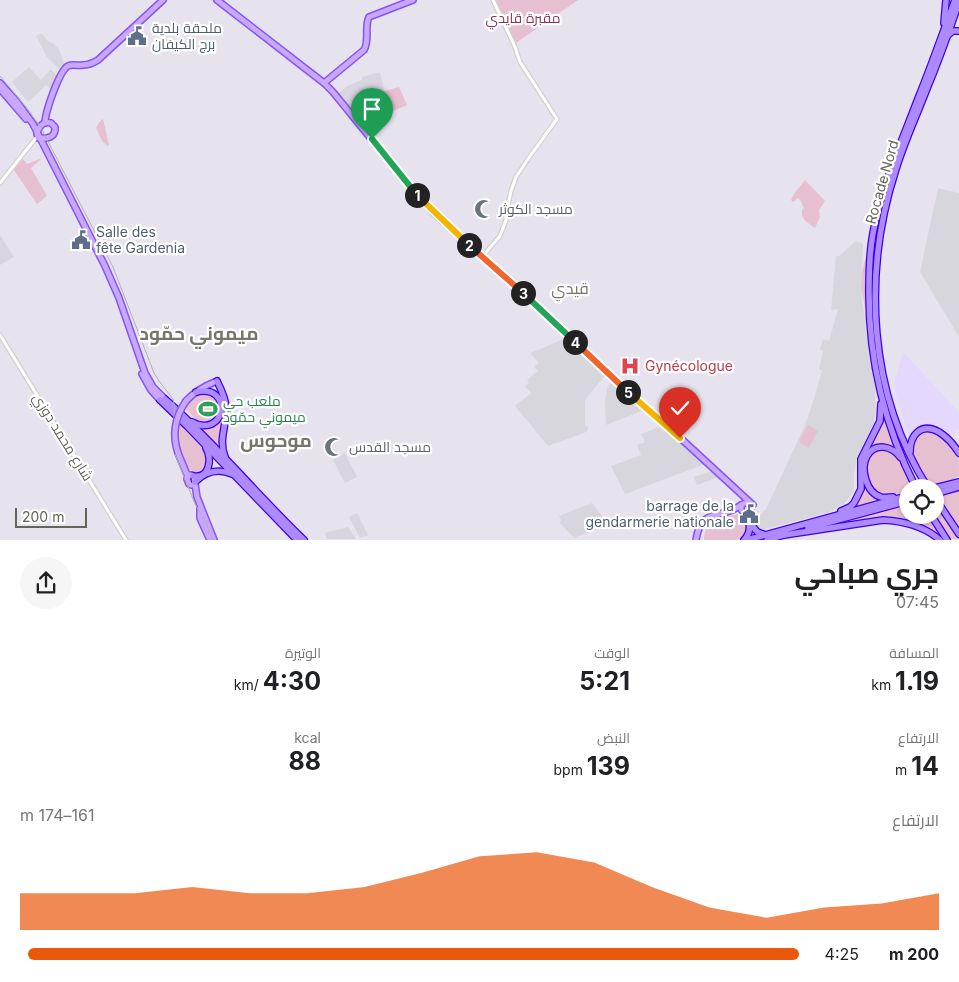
<!DOCTYPE html>
<html lang="ar">
<meta charset="utf-8">
<style>
body{margin:0;font-family:Inter,Cairo,sans-serif;background:#f6f6f6;color:#202124;direction:rtl;height:100vh;display:flex;flex-direction:column;font-size:19px;white-space:nowrap}
*{box-sizing:border-box;margin:0}
p{font-size:16px;color:#757577}
.icon{flex:none;width:28px;height:28px;fill:none;stroke:currentColor;stroke-width:2;stroke-linecap:round;stroke-linejoin:round}
.map{position:relative;height:540px;overflow:hidden;direction:ltr}
.sheet{display:flex;flex-direction:column;background:#fff;flex:1}
.sheet>*{flex:none}
.buttons{position:absolute;left:899px;top:479px;display:grid;gap:10px}
.buttons a{display:grid;place-items:center;width:45px;height:45px;border-radius:50%;background:#fff;box-shadow:0 1px 4px #0004;font-size:25px}
.scale{position:absolute;left:15px;bottom:12px;width:72px;box-sizing:border-box;padding-left:5px;border:2px solid #63645b;border-top:0;font-size:14px;line-height:18px;white-space:nowrap;color:#63645b;-webkit-text-stroke:4px #fff;paint-order:stroke}
.pin{position:absolute;display:grid;place-items:center;width:42px;height:42px;color:#fff;margin:-51px -21px;border-radius:50% 50% 50% 0;rotate:-45deg;box-shadow:0 0 5px #0007}
.pin .icon{rotate:45deg}
.km{position:absolute;width:25px;height:25px;margin:-12px;border-radius:50%;background:#222;color:#fff;font-size:14px;line-height:25px;text-align:center}
.round{display:grid;place-items:center;flex:none;width:52px;height:52px;border-radius:26px;background:#f6f6f6}
.headline{display:flex;align-items:center;justify-content:space-between;height:85px;padding:0 20px}
h1{font-size:28px;font-weight:700;line-height:38px}
.figures{display:grid;grid-template-columns:repeat(3,1fr);gap:8px;height:85px;padding:5px 20px}
.figures div{display:grid;align-content:center}
.figures b{font-size:25px;font-weight:700}
.figures small{font-size:14px;font-weight:400}
.figures p{font-size:14px}
.chart{height:140px;padding:10px 20px}
.chart p{display:flex;justify-content:space-between}
.chart svg{width:100%;height:90px;margin-top:5px;fill:#ea580c;opacity:.7}
ul{padding:0 20px;list-style:none;font-size:16px}
li{display:grid;grid-template-columns:80px 60px 1fr;align-items:center;height:38px}
li i{height:12px;border-radius:6px;background:#ea580c}
.map>svg:first-child{display:block}
.commercial{fill:#e5d8fe}
.industrial{fill:#d8d6dd}
.education{fill:#d8d4e0}
.green{fill:#e6bfd0}
.lines{fill:none;stroke-linecap:round;stroke-linejoin:round}
.minor-casing{stroke:#cfd1ca;stroke-width:5.5}
.major-casing{stroke:#8356f4;stroke-width:8}
.highway-casing{stroke:#3c00f1;stroke-width:8}
.minor{stroke:#fff;stroke-width:3}
.major{stroke:#caa7ff;stroke-width:5}
.highway{stroke:#ad8aff;stroke-width:5.5}
.tram{stroke:#afb0ae;stroke-width:1}
.major-bridge-casing{stroke:#8356f4;stroke-width:8;stroke-linecap:butt}
.major-bridge{stroke:#caa7ff;stroke-width:5}
.split-1-casing{stroke:#fff;stroke-width:10}
.split-2-casing{stroke:#fff;stroke-width:10}
.split-3-casing{stroke:#fff;stroke-width:10}
.split-4-casing{stroke:#fff;stroke-width:10}
.split-5-casing{stroke:#fff;stroke-width:10}
.split-6-casing{stroke:#fff;stroke-width:10}
.split-1{stroke:#22a559;stroke-width:6}
.split-2{stroke:#f5b400;stroke-width:6}
.split-3{stroke:#f0652b;stroke-width:6}
.split-4{stroke:#22a559;stroke-width:6}
.split-5{stroke:#f0652b;stroke-width:6}
.split-6{stroke:#f5b400;stroke-width:6}
.labels{text-anchor:middle;stroke-width:4.5;stroke-linejoin:round;paint-order:stroke}
.park-label{font-size:14px;fill:#8a3556;stroke:#fff}
.service-label{font-size:14px;fill:#4e5e75;stroke:#fff;text-anchor:start}
.street-label{font-size:14px;fill:#63645b;stroke:#fff}
.worship-label{font-size:14px;fill:#5b616d;stroke:#fff;text-anchor:start}
.health-label{font-size:14px;fill:#be3a42;stroke:#fff;text-anchor:start}
.leisure-label{font-size:14px;fill:#27864d;stroke:#fff;text-anchor:start}
.quarter-label{font-size:16px;fill:#76766c;stroke:#fff}
.district-label{font-size:19px;font-weight:bold;fill:#76766c;stroke:#fff}
</style>
<div class="map">
<svg width="959" height="540" viewBox="0 0 959 540">
<rect width="100%" height="100%" fill="#e7e3ee"/>
<!-- commercial -->
<polygon class="commercial" points="903,352 959,412 959,429 957,429 953,435 938,426 931,425 924,425 914,429 909,437 896,395 894,383"/>
<!-- industrial -->
<g class="industrial">
<polygon points="39,34 42,34 48,41 54,44 59,49 64,64 59,69 46,56 44,51 36,36"/>
<polygon points="29,67 41,80 51,69 57,76 51,89 46,85 28,102 12,82"/>
<polygon points="938,188 959,193 959,337 920,272"/>
<polygon points="856,241 863,244 861,288 869,355 875,386 876,410 874,423 857,456 854,474 854,491 845,503 830,512 758,531 754,524 755,520 766,509 805,425 814,399 822,370 819,369 823,351 820,350 823,339 829,341 838,309 831,310 836,256 839,256"/>
<polygon points="569,337 606,374 585,400 585,425 588,427 587,431 584,433 548,446 515,406 531,393 525,386 529,383 527,380 538,371 534,366 539,363 530,353"/>
<polygon points="613,377 647,409 606,425 605,401 607,389"/>
<polygon points="664,425 705,464 625,494 611,466 641,455 637,445 645,442 641,434"/>
<polygon points="712,471 719,477 697,485 694,477"/>
<polygon points="592,503 609,525 574,538 560,523 561,520 559,516"/>
</g>
<!-- education -->
<g class="education">
<polygon points="380,72 384,90 376,93 390,110 367,129 338,94 347,86 362,80 362,77"/>
<polygon points="0,235 14,257 0,265"/>
<polygon points="345,453 357,477 345,483 333,460"/>
<polygon points="357,513 368,535 360,538 349,517"/>
<polygon points="348,527 356,539 327,539 325,533"/>
</g>
<!-- green -->
<g class="green">
<polygon points="496,0 578,0 516,43"/>
<polygon points="399,87 407,105 393,111 390,109 377,93"/>
<polygon points="103,119 109,145 108,146 102,141 96,128 100,121"/>
<polygon points="22,158 27,164 42,158 31,168 47,196 37,204 13,169"/>
<path d="M805 180 825 201 819 210 820 217 815 228C807 222 801 220 802 210L804 208 800 200 798 198 793 202 791 200 794 194Z"/>
<polygon points="867,252 868,253 865,287 867,317 861,288 862,271"/>
<polygon points="211,393 221,407 215,422 199,423 184,407 196,394"/>
<path d="M224 403 221 451 198 427C217 430 223 420 224 403Z"/>
<polygon points="883,410 896,448 892,447 867,453 864,479 883,500 857,507 856,506 860,495 861,465"/>
<path d="M177 423 183 427 208 453C210 461 205 470 199 474 186 472 179 452 177 441 176 435 177 429 177 423Z"/>
<polygon points="808,425 818,431 809,448 799,442"/>
<path d="M924 432C936 431 954 444 958 456 959 461 959 470 959 476L952 480 930 486C925 477 912 459 912 449 912 445 914 441 916 437Z"/>
<path d="M883 449C900 453 905 473 912 487L908 488 907 492C899 495 889 498 880 495 867 491 861 462 872 453 875 451 880 450 883 449Z"/>
<polygon points="959,490 959,529 936,496"/>
<polygon points="935,503 959,537 959,539 950,539 934,515 935,515"/>
<polygon points="907,505 908,515 927,515 939,534 937,535 886,518 864,520 831,526"/>
<path d="M738 514C746 516 747 522 748 529L742 538 737 540H704C705 517 720 518 738 514Z"/>
</g>
<g class="lines">
<!-- minor casing -->
<g class="minor-casing">
<g id="minor">
<polyline points="0,183 36,138"/>
<polyline points="482,257 500,236 506,220 506,215 511,191 516,177 528,159 557,119 520,62 515,47 493,0"/>
<polyline points="0,335 126,540"/>
</g>
</g>
<!-- major casing -->
<g class="major-casing">
<g id="major">
<polyline points="217,0 324,83 333,92 411,188 433,212 482,257 531,300 636,400 663,422 753,505"/>
<polyline points="0,83 17,102 33,124 105,266 119,298 145,373 153,387 165,399"/>
<path d="M324 83 364 50C370 40 364 27 369 17L413 0"/>
<polyline points="0,89 26,119"/>
<path d="M45 123C45 113 59 71 68 66 72 64 78 66 83 65 89 65 93 63 98 60L163 0"/>
<path d="M37 134C38 127 43 121 51 123L55 127C56 138 47 139 38 138"/>
<polyline points="142,374 151,390 160,400"/>
<path d="M186 401C195 391 204 386 217 381"/>
<polyline points="178,453 188,477"/>
<polygon points="189,475 192,475 194,477 195,482 194,485 191,485 189,484 187,479"/>
<polyline points="195,484 197,497 214,540"/>
<circle cx="746" cy="508" r="5"/>
<polyline points="200,509 200,518 210,540"/>
<path d="M696 540C701 506 722 520 741 505"/>
</g>
</g>
<!-- highway casing -->
<g class="highway-casing">
<g id="highway">
<polyline points="944,23 946,0"/>
<polyline points="948,35 953,31 959,31"/>
<path d="M217 381C221 389 226 399 226 408 227 426 218 439 225 457"/>
<path d="M165 399C214 442 256 494 304 540"/>
<polyline points="160,400 187,426 297,540"/>
<path d="M192 422C226 440 234 383 196 392"/>
<path d="M910 452C910 435 921 422 939 432 947 437 954 445 959 453"/>
<path d="M193 476C210 479 212 459 206 448"/>
<path d="M195 482C205 472 218 468 232 474"/>
<path d="M916 488C884 425 868 356 869 286 869 268 870 250 873 233 882 185 902 141 919 96 932 64 943 32 955 0"/>
<path d="M928 488C868 393 862 274 896 169 904 143 916 117 926 91 938 62 949 32 959 2"/>
<polyline points="935,488 959,482"/>
<polyline points="935,494 959,487"/>
<path d="M893 497C889 497 884 498 881 497 866 493 860 468 867 456 875 442 892 446 900 457"/>
<polyline points="935,498 959,534"/>
<polyline points="841,511 850,507 854,503 861,489 861,459 880,421 881,404"/>
<path d="M750 512C751 521 752 532 763 534"/>
<path d="M744 513C751 522 752 531 744 540"/>
<polyline points="931,515 947,540"/>
<polyline points="808,528 908,501"/>
<path d="M784 535 883 520C904 521 924 526 940 540"/>
<polyline points="747,540 907,496"/>
<polyline points="767,540 787,534"/>
</g>
</g>
<!-- minor -->
<use href="#minor" class="minor"/>
<!-- major -->
<use href="#major" class="major"/>
<!-- highway -->
<use href="#highway" class="highway"/>
<!-- tram -->
<polyline class="tram" points="0,76 26,107 40,126 113,267 154,373 159,381 173,399 175,408 172,438 175,454 195,504 205,520 213,540"/>
<!-- major-bridge casing -->
<g class="major-bridge-casing">
<path id="major-bridge" d="M178 453C172 435 175 417 186 401"/>
</g>
<!-- major-bridge -->
<use href="#major-bridge" class="major-bridge"/>
</g>
<g class="lines">
<!-- split-1 casing -->
<g class="split-1-casing">
<polyline id="split-1" points="372,139 417,195"/>
</g>
<!-- split-2 casing -->
<g class="split-2-casing">
<polyline id="split-2" points="417,195 469,245"/>
</g>
<!-- split-3 casing -->
<g class="split-3-casing">
<polyline id="split-3" points="469,245 523,293"/>
</g>
<!-- split-4 casing -->
<g class="split-4-casing">
<polyline id="split-4" points="523,293 575,342"/>
</g>
<!-- split-5 casing -->
<g class="split-5-casing">
<polyline id="split-5" points="575,342 628,392"/>
</g>
<!-- split-6 casing -->
<g class="split-6-casing">
<polyline id="split-6" points="628,392 680,438"/>
</g>
<!-- split-1 -->
<use href="#split-1" class="split-1"/>
<!-- split-2 -->
<use href="#split-2" class="split-2"/>
<!-- split-3 -->
<use href="#split-3" class="split-3"/>
<!-- split-4 -->
<use href="#split-4" class="split-4"/>
<!-- split-5 -->
<use href="#split-5" class="split-5"/>
<!-- split-6 -->
<use href="#split-6" class="split-6"/>
</g>
<!-- icons -->
<defs>
<g id="civic-bare" transform="scale(1.5)"><path d="M-.6-6.5H3V-4.5H.6V-3L4-1V1h2V6H-6V1h2V-1L-.6-3ZM-1.2 2.5V6h2.4V2.5Z" fill="#5c6f8a" stroke="#fff" stroke-width="2.5" paint-order="stroke"/></g>
<g id="mosque-bare" transform="scale(1.5)"><path d="M3.5-4.9A6 6 0 1 0 3.5 4.9A5 5 0 1 1 3.5-4.9Z" fill="#6b7280" stroke="#fff" stroke-width="2.5" paint-order="stroke"/></g>
<g id="hospital-bare" transform="scale(1.5)"><path d="M-5-5h3v3.5h4V-5h3V5h-3V1.5h-4V5h-3Z" fill="#e0444e" stroke="#fff" stroke-width="2.5" paint-order="stroke"/></g>
<g id="stadium-bare" transform="scale(1.5)"><path d="M0-5a6.5 5 0 1 0 0 10a6.5 5 0 1 0 0-10ZM-3.5-1.8h7v3.6h-7Z" fill="#2e9e5b" stroke="#fff" stroke-width="2.5" paint-order="stroke"/></g>
</defs>
<g fill-rule="evenodd">
<use href="#civic-bare" x="137" y="36"/>
<use href="#mosque-bare" x="484" y="209"/>
<use href="#civic-bare" x="81" y="240"/>
<use href="#hospital-bare" x="630" y="366"/>
<use href="#stadium-bare" x="208" y="409"/>
<use href="#mosque-bare" x="334" y="447"/>
<use href="#civic-bare" x="749" y="514"/>
</g>
<g class="labels">
<!-- park labels -->
<g class="park-label">
<text x="523" y="23">مقبرة قايدي</text>
</g>
<!-- service labels -->
<g class="service-label">
<text x="152" y="33">ملحقة بلدية<tspan x="152" dy="16">برج الكيفان</tspan></text>
<text x="96" y="237">Salle des<tspan x="96" dy="16">fête Gardenia</tspan></text>
<text x="734" y="511" text-anchor="end">barrage de la<tspan x="734" dy="16">gendarmerie nationale</tspan></text>
</g>
<!-- street labels -->
<g class="street-label">
<text transform="translate(882 182) rotate(-74)" y="5">Rocade Nord</text>
<text transform="translate(63 437) rotate(58)" y="5">شارع محمد دوزي</text>
</g>
<!-- worship labels -->
<g class="worship-label">
<text x="499" y="214">مسجد الكوثر</text>
<text x="349" y="452">مسجد القدس</text>
</g>
<!-- health labels -->
<g class="health-label">
<text x="645" y="371">Gynécologue</text>
</g>
<!-- leisure labels -->
<g class="leisure-label">
<text x="223" y="406">ملعب حي<tspan x="223" dy="16">ميموني حمّود</tspan></text>
</g>
<!-- quarter labels -->
<g class="quarter-label">
<text x="570" y="294">قيدي</text>
</g>
<!-- district labels -->
<g class="district-label">
<text x="199" y="340">ميموني حمّود</text>
<text x="276" y="447">موحوس</text>
</g>
</g>
</svg>
<div class="buttons">
<a><svg class="icon" aria-label="locate" viewBox="0 0 24 24"><circle cx="12" cy="12" r="6"/><path d="M12 2v4M12 18v4M2 12h4M18 12h4"/></svg></a>
</div>
<div class="scale">200 m</div>
<div class="pin" style="left:372px;top:139px;background:#1e9e55"><svg class="icon" aria-label="arrive" viewBox="0 0 24 24"><path d="M6 21V4h12l-3 4 3 4H6"/></svg></div>
<div class="pin" style="left:680px;top:438px;background:#d93025"><svg class="icon" aria-label="check" viewBox="0 0 24 24"><path d="M5 12l5 5 9-10"/></svg></div>
<b class="km" style="left:417px;top:195px">1</b>
<b class="km" style="left:469px;top:245px">2</b>
<b class="km" style="left:523px;top:293px">3</b>
<b class="km" style="left:575px;top:342px">4</b>
<b class="km" style="left:628px;top:392px">5</b>
</div>
<section class="sheet">
<div class="headline"><div><h1>جري صباحي</h1><p>07:45</p></div><a class="round"><svg class="icon" aria-label="share" viewBox="0 0 24 24"><path d="M12 15V3M7 8l5-5 5 5M5 13v7h14v-7"/></svg></a></div>
<div class="figures">
<div><p>المسافة</p><b>1.19<small> km</small></b></div>
<div><p>الوقت</p><b>5:21</b></div>
<div><p>الوتيرة</p><b>4:30<small> /km</small></b></div>
</div>
<div class="figures">
<div><p>الارتفاع</p><b>14<small> m</small></b></div>
<div><p>النبض</p><b>139<small> bpm</small></b></div>
<div><p>kcal</p><b>88</b></div>
</div>
<div class="chart"><p><span>الارتفاع</span>161–174 m</p>
<svg viewBox="0 0 160 44" preserveAspectRatio="none"><path d="M0 44V26L10 26L20 26L30 23L40 26L50 26L60 23L70 16L80 8L90 6L100 11L110 23L120 33L130 38L140 33L150 31L160 26V44z"/></svg>
</div>
<ul>
<li><b>200 m</b>4:25<i style="width:99%"></i></li>
</ul>
</section>
